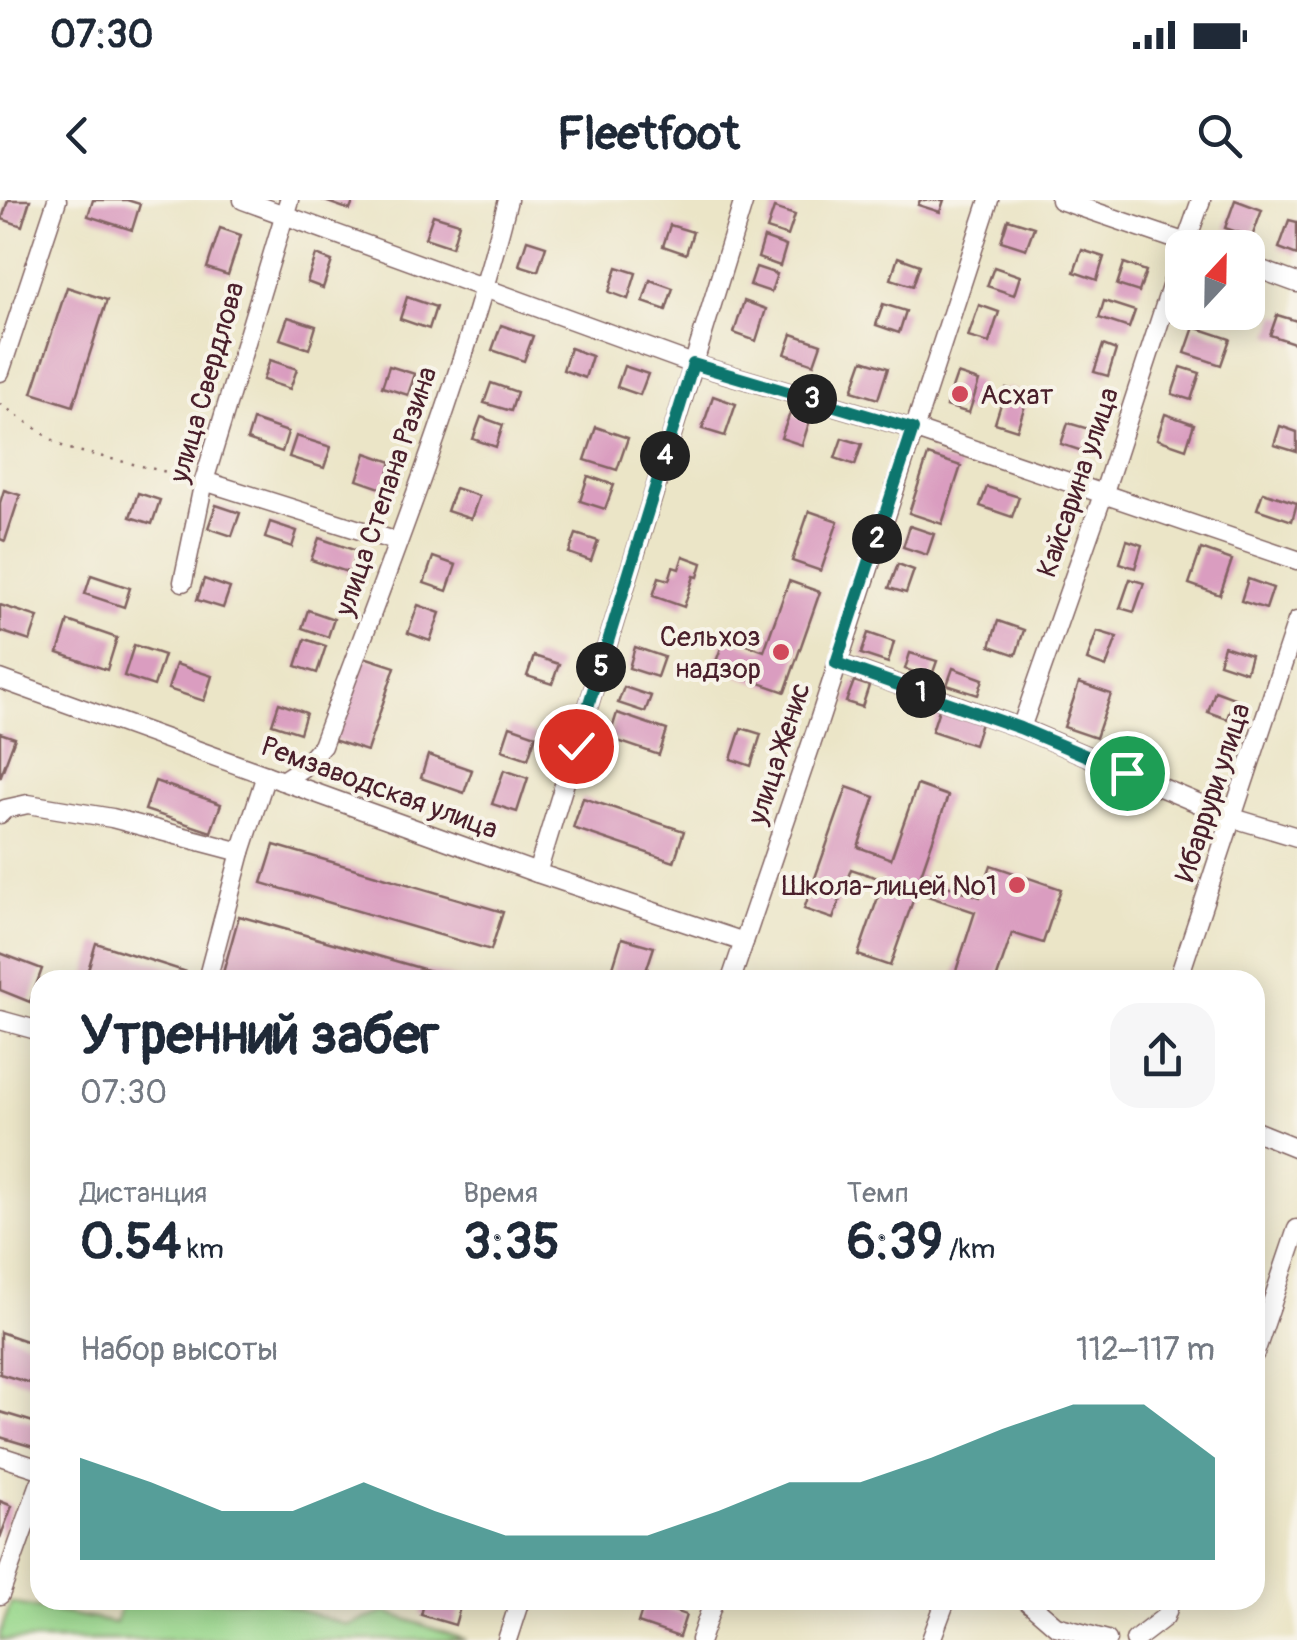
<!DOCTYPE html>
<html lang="ru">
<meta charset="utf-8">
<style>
body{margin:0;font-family:Pangolin,sans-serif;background:#f6f6f7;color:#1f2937;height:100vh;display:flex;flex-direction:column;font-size:38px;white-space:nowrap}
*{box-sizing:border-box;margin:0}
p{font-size:32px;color:#747a83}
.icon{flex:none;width:55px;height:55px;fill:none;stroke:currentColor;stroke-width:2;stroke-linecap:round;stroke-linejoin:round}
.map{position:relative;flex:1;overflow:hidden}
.panel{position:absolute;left:30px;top:770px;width:1235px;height:640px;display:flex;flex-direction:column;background:#fff;border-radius:30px;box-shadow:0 5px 25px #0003}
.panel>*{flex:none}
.needle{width:65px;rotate:22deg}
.tools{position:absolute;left:1165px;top:30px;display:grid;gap:20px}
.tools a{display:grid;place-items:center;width:100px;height:100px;border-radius:20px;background:#fff;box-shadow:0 5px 25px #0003;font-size:50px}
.pin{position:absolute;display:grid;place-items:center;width:85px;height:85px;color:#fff;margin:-42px;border:5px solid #fff;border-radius:50%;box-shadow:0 2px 10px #0007}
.km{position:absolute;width:50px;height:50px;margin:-25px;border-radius:50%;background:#222;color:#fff;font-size:28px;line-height:50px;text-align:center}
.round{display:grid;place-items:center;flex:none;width:105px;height:105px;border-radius:30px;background:#f6f6f7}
.summary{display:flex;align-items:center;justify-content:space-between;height:170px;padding:0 50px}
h1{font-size:55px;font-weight:700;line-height:75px}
.figures{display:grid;grid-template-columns:repeat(3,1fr);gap:15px;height:170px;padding:10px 50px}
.figures div{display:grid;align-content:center}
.figures b{font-size:50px;font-weight:700}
.figures small{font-size:28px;font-weight:400}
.figures p{font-size:28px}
.chart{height:280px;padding:20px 50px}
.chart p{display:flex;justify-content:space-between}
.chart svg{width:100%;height:180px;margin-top:10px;fill:#0f766e;opacity:.7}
.status{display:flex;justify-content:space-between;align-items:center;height:70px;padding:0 50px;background:#fff;direction:ltr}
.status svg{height:28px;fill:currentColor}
header{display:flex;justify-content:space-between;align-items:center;height:130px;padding:0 50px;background:#fff;font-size:45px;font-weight:700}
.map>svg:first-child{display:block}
.green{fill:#9ad88d;stroke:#727c5c;stroke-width:2.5}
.building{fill:#da9dc0}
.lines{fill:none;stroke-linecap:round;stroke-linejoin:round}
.minor-casing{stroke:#826462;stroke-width:21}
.path{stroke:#826462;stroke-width:2.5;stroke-dasharray:2.5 8;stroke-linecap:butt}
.minor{stroke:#fff;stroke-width:18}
.route-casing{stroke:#fff;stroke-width:20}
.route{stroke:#0f766e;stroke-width:12}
.poi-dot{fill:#d1495b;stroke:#f7f3e8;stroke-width:4}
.labels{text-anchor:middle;stroke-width:8;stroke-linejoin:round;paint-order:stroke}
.street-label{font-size:28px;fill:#4a1f2b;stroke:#f7f3e8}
.poi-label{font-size:28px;fill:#4a1f2b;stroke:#f7f3e8;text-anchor:end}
</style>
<div class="status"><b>07:30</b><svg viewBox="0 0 49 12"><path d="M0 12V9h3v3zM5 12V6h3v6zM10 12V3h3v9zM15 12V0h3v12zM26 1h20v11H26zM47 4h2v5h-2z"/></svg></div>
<header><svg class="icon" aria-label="back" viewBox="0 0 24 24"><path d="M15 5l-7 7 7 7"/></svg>Fleetfoot<svg class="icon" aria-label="search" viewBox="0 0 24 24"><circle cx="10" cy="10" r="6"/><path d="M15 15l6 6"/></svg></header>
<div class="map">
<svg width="1297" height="1440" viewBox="0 0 1297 1440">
<rect width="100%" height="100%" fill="#f7f3e8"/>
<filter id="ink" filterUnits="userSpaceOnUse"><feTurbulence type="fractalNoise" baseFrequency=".01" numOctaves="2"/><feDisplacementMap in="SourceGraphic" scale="20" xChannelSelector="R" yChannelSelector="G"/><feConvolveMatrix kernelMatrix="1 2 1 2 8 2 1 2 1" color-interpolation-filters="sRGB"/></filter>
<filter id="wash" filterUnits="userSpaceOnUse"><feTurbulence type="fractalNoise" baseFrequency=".0048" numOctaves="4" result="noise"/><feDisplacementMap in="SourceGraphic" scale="40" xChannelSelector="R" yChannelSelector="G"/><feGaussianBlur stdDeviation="2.25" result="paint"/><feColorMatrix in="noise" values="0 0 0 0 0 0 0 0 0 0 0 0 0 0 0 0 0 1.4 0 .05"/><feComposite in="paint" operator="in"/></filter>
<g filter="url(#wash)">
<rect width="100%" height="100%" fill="#ebe5c7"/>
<!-- green -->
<polygon class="green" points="124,1400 269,1400 347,1425 386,1412 466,1440 0,1440 0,1433 11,1403 115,1423"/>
<g id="blocks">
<!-- building -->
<g class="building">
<polygon points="8,0 30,0 22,26 2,19"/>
<polygon points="93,0 127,0 140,4 132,30 88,16"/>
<polygon points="322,0 354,0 350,10"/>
<polygon points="920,0 944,0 940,12 918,5"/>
<polygon points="1235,0 1262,10 1252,37 1225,28"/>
<polygon points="774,8 795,15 788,36 767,29"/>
<polygon points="433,15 459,23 452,47 425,38"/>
<polygon points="1008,19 1034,27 1026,49 1001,41"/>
<polygon points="1289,20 1297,22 1297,55 1279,48"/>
<polygon points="670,25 693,32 686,54 663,46"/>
<polygon points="220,28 241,35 228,75 207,68"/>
<polygon points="764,38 786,46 780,66 758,58"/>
<polygon points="527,40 546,46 538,71 519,65"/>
<polygon points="1082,50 1104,57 1097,80 1074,72"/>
<polygon points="316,55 332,61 323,88 307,82"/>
<polygon points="898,57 920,65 913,86 891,79"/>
<polygon points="1124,63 1146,71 1139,92 1117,85"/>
<polygon points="617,67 636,73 628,99 609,92"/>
<polygon points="756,67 777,74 771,92 750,85"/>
<polygon points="994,67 1020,76 1014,95 987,86"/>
<polygon points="650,80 673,88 666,110 643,102"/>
<polygon points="67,87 107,100 73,206 32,193"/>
<polygon points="407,97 436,107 429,129 400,119"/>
<polygon points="744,101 766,109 756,141 734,133"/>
<polygon points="1104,101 1135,111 1129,128 1099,118"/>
<polygon points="883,104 906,111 899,133 876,125"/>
<polygon points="979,105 999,112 989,143 968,137"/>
<polygon points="1277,115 1297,121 1297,144 1270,135"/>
<polygon points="288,117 316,126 309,149 280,139"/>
<polygon points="501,125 533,136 524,161 492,150"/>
<polygon points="1194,127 1230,139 1221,165 1185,153"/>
<polygon points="792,134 821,144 814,164 785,154"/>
<polygon points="1103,145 1116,150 1108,176 1094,172"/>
<polygon points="570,148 592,156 585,178 563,170"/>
<polygon points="270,160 297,169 290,189 263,180"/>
<polygon points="863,160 888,168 878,199 852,191"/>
<polygon points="389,166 415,174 408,195 382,187"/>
<polygon points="624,166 648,174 640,195 617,187"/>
<polygon points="1181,167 1200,173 1191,200 1172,194"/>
<polygon points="957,174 979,181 969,213 946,206"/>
<polygon points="491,183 517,192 511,211 484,203"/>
<polygon points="1006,188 1028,196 1017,230 995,223"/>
<polygon points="713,196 736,204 725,236 702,229"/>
<polygon points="790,213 810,220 802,245 781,238"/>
<polygon points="1165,214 1194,224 1186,249 1157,239"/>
<polygon points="481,217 503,225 496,247 473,239"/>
<polygon points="253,220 288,232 282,252 247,240"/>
<polygon points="1068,223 1089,229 1082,251 1061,244"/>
<polygon points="1280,226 1297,232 1297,252 1274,245"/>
<polygon points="596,227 628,238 617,270 585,260"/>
<polygon points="296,236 331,247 324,268 289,257"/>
<polygon points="842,238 862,244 855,265 835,258"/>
<polygon points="366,253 392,262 383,289 357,280"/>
<polygon points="928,255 961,266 942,324 909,313"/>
<polygon points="588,276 614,285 605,309 580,301"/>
<polygon points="987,287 1019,297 1012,317 980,306"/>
<polygon points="455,288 479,296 471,319 447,311"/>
<polygon points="4,290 20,295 5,341 0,339 0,303"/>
<polygon points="1263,292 1297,303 1292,321 1257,309"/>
<polygon points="138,293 160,300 152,324 130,317"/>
<polygon points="216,305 240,313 232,336 208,328"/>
<polygon points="809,311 838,321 821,371 792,361"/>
<polygon points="270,322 297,331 292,347 265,338"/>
<polygon points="910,326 934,334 927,355 903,347"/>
<polygon points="576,334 598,341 591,361 569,353"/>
<polygon points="319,338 357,351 350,373 311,360"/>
<polygon points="1127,340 1142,345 1135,368 1120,363"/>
<polygon points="1201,349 1232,360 1220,395 1189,384"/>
<polygon points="683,356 702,363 698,377 694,376 684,407 653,396 659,377 669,380 673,367 679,369"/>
<polygon points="433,357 456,365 447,391 424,383"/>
<polygon points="898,364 914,370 906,393 889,388"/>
<polygon points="91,375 130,388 124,407 85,394"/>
<polygon points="204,379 230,388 223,408 197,400"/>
<polygon points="1130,379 1144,383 1134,412 1120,408"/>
<polygon points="1248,379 1273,388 1266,409 1241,401"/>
<polygon points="789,381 820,392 785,492 714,467 725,437 764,451"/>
<polygon points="0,405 38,417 30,441 0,431"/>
<polygon points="418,405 440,413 430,441 408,433"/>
<polygon points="308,410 334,419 328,437 302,428"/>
<polygon points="68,421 117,438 107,470 58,453"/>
<polygon points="998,421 1024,430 1016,455 990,446"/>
<polygon points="1097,431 1117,437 1106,467 1087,460"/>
<polygon points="868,433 894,442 888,463 861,454"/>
<polygon points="305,439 326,446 317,473 296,466"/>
<polygon points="134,445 164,455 154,486 124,476"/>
<polygon points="1224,446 1251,455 1246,472 1219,463"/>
<polygon points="635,447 664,457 657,477 629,468"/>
<polygon points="910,453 937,461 931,478 905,469"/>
<polygon points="361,456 395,467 367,551 333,540"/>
<polygon points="534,456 559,464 552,484 527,476"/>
<polygon points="176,464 212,476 204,501 168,489"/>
<polygon points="953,468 983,479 978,495 947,485"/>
<polygon points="854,481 869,486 862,507 846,502"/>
<polygon points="1079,483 1111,494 1096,538 1064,527"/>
<polygon points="624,487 651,496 645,512 618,503"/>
<polygon points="1215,491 1234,498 1227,519 1208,512"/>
<polygon points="279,503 306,513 300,533 272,524"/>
<polygon points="940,506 982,520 974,545 932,531"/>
<polygon points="617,513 667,530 659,555 609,538"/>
<polygon points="510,526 536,535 528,559 502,550"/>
<polygon points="741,528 761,534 751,566 731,559"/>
<polygon points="0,533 15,538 0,578"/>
<polygon points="428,555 472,570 464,593 421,578"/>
<polygon points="504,570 528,578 517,612 492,604"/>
<polygon points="155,581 221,604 211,632 145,610"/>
<polygon points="917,585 948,596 920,677 980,697 991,665 1061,689 1043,743 1012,733 996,780 973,780 955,774 975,712 916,692 890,766 858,755 884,680 851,669 833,719 804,709 847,587 875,597 858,647 891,659"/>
<polygon points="583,598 684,631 674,662 573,628"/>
<polygon points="274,645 503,712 491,750 262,683"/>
<polygon points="239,716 458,779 458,780 221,780"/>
<polygon points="622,738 654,747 643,780 609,780"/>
<polygon points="96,743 209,779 208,780 85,780"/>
<polygon points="0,753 42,769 30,802 0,790"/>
<polygon points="0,1132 40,1146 40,1186 0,1174"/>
<polygon points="0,1212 40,1224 40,1249 0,1237"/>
<polygon points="0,1301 12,1306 0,1338"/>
<polygon points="425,1400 462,1400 455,1425 421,1415"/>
<polygon points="645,1401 686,1415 679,1437 638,1423"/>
</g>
</g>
</g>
<g filter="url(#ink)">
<use href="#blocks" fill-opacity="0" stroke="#826462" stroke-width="2.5"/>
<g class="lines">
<!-- minor casing -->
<g class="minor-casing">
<g id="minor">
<polyline points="243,0 693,164 913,229 1297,360"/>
<polyline points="1060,0 1201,48"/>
<polyline points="1184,48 1201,0"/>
<polyline points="1248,65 1297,83"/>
<polyline points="0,172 57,0"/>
<polyline points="204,281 398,342"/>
<polyline points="183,382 204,281 289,0"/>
<polyline points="837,463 1021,528 1233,618 1297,637"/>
<polyline points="0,479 537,673 744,742"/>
<polyline points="1021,528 1104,292 1182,53"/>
<path d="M282 581 302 568 322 546C389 366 461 186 508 0"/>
<polyline points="0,614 5,609 28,604 112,618 241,652"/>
<polyline points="537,673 744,0"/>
<polyline points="207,780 241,652 266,575"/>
<polyline points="731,780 818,524 989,0"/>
<polyline points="1178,780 1297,421"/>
<polyline points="0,820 40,831"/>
<polyline points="1255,931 1297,948"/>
<polyline points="1255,1153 1297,1029"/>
<polyline points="0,1256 40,1269"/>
<polyline points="0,1395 40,1283"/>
<polyline points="1026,1400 1056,1426 1107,1440"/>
<polyline points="507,1440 520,1400"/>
<polyline points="700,1440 714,1400"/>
<polyline points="931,1440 946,1400"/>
<polyline points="1135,1440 1165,1417 1171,1400"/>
</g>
</g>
<!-- path -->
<polyline class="path" points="0,204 65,248 188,277"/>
<!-- minor -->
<use href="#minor" class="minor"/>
</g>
</g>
<g class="lines" filter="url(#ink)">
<!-- route casing -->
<g class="route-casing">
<polyline id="route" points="576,546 693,164 913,229 836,463 1020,528 1127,573"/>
</g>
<!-- route -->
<use href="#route" class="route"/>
</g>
<!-- markers -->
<g class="poi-dot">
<circle cx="960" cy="194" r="10"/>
<circle cx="781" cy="452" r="10"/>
<circle cx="1017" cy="685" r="10"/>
</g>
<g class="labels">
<!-- street labels -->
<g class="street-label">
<text transform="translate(206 182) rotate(-74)" y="10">улица Свердлова</text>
<text transform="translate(1077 282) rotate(-71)" y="10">Кайсарина улица</text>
<text transform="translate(385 291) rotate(-71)" y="10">улица Степана Разина</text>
<text transform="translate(778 553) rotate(-72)" y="10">улица Женис</text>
<text transform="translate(380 587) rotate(20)" y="10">Ремзаводская улица</text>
<text transform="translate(1212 592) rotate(-72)" y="10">Ибаррури улица</text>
</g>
<!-- poi labels -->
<g class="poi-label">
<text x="980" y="204" text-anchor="start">Асхат</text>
<text x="761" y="446">Сельхоз<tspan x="761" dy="32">надзор</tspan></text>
<text x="997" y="695">Школа-лицей №1</text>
</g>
</g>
</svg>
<div class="tools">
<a><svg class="needle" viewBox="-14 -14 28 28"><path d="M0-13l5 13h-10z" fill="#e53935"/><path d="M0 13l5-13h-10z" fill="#747a83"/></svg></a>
</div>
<div class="pin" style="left:1127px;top:573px;background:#1e9e55"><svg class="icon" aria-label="arrive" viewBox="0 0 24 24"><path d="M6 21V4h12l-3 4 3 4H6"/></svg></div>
<div class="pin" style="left:576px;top:546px;background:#d93025"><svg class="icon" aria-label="check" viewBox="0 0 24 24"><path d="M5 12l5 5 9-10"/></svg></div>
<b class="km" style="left:921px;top:493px">1</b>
<b class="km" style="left:877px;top:339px">2</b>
<b class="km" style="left:812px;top:199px">3</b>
<b class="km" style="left:665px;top:256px">4</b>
<b class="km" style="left:601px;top:467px">5</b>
<section class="panel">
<div class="summary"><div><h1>Утренний забег</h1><p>07:30</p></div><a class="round"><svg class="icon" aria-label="share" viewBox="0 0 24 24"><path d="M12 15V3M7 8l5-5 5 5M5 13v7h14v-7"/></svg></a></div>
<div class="figures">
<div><p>Дистанция</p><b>0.54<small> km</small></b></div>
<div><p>Время</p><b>3:35</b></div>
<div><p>Темп</p><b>6:39<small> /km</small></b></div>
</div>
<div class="chart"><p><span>Набор высоты</span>112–117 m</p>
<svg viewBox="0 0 160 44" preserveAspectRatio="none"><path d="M0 44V19L10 25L20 32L30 32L40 25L50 32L60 38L70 38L80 38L90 32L100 25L110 25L120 19L130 12L140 6L150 6L160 19V44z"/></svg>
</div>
</section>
</div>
